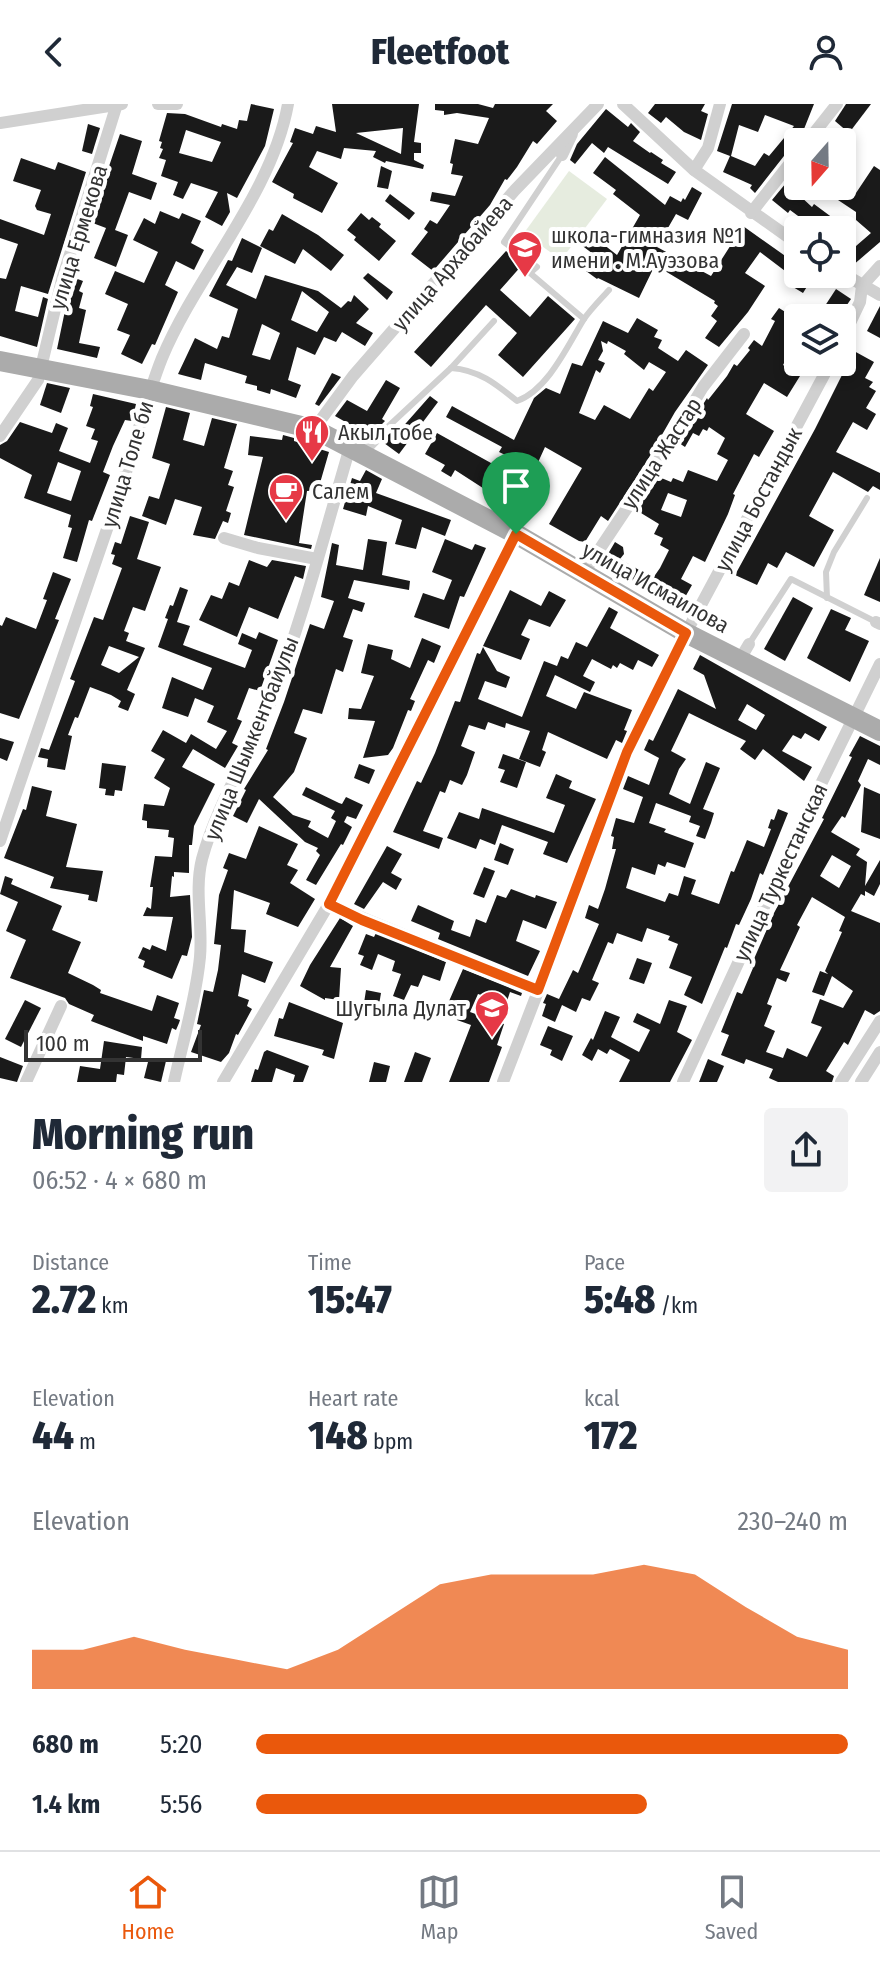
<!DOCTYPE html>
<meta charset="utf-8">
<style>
body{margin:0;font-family:"Fira Sans Condensed",sans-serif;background:#f2f2f3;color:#1f2937;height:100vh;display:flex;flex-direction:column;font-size:30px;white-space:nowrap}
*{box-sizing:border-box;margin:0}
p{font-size:26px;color:#747a83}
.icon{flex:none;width:44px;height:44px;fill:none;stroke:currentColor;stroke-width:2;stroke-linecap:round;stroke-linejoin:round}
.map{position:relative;height:978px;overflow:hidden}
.sheet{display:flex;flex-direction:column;background:#fff;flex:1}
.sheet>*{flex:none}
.needle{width:52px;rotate:200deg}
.tools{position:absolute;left:784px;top:24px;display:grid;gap:16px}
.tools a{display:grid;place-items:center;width:72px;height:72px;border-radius:8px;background:#fff;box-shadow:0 4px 12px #0003;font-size:40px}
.scale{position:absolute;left:24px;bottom:20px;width:178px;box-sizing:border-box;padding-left:8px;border:4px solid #333;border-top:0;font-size:22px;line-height:28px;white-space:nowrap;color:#333;-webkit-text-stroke:6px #fff;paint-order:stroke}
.pin{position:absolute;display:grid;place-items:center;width:68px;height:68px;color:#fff;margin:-82px -34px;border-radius:50% 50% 50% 0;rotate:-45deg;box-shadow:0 0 8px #0007}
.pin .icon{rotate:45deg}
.round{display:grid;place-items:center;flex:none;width:84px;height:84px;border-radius:8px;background:#f2f2f3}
.summary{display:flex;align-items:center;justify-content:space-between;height:136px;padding:0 32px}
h1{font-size:44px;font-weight:800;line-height:60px}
.stats{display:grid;grid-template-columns:repeat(3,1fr);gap:12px;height:136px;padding:8px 32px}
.stats div{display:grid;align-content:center}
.stats b{font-size:40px;font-weight:800}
.stats small{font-size:22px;font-weight:400}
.stats p{font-size:22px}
.chart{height:224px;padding:16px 32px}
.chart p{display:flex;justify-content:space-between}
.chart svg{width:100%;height:144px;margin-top:8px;fill:#ea580c;opacity:.7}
ul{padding:0 32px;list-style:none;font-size:26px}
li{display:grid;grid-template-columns:128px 96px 1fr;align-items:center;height:60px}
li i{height:20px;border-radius:10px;background:#ea580c}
header{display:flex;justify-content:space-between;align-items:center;height:104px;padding:0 32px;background:#fff;font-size:36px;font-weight:800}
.tabs{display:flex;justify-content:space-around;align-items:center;height:112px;border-top:2px solid #e0e1e3;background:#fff;font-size:22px;color:#747a83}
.tabs a{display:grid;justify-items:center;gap:4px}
.tabs .current{color:#ea580c}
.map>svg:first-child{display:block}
.green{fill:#e6ecdf}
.building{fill:#1a1a1a;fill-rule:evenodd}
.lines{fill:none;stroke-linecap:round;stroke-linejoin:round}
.lane{stroke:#d0d0d0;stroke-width:6}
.street{stroke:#d0d0d0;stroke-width:12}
.primary{stroke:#ababab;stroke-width:20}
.route-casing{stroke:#fff;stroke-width:16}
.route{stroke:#ea580c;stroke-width:10}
.labels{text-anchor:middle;stroke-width:8;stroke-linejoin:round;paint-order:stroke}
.poi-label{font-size:22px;fill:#333;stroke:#fff;text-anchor:start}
.street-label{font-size:22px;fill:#333;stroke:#fff}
</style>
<header><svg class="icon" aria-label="back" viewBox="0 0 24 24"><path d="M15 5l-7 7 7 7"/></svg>Fleetfoot<svg class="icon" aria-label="person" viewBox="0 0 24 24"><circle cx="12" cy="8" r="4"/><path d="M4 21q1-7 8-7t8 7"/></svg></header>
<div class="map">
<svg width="880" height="978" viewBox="0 0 880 978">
<rect width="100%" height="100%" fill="#fff"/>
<!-- green -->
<polygon class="green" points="569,67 607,95 561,156 524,129"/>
<!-- building -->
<g class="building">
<path d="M251 0 274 5 265 42 237 94 227 89 230 108 222 122 205 113 218 88 191 79 183 95 173 91 178 78 161 72 166 56 159 54 163 45 160 44 162 38 159 37 167 9 185 10 221 23 222 20 237 25 239 16 247 17ZM186 26 221 38 212 58 179 49Z"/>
<path d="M332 0H419L414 38 421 39V49H414V56L424 61 423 65 386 57 385 59 373 53 376 47 344 44 341 55 317 47 309 63 338 79 322 109 293 94 294 90 272 78 293 39 290 38 295 24 313 30 316 22 336 28ZM403 24 401 50 356 29Z"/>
<polygon points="435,0 478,0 493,4 495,0 553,0 546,7 557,17 537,40 533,37 517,63 507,76 505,75 490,101 433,167 411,150 428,128 424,125 430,116 437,120 450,101 430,97 432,88 455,92 463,72 451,70 453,60 450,59 455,35 478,40 489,14 457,9 444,11 444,7 435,6"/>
<polygon points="655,0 705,0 701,7 708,10 701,36 684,28 666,13 661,19 648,9"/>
<path d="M732 0H814L798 40 791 43 755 89 750 84 752 81 723 68 730 52 717 47ZM765 11 794 22 769 52 764 49 755 62 731 52 739 21 758 28Z"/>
<polygon points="846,0 871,0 849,29 835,17"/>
<polygon points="606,5 628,23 631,19 640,28 633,37 650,49 651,48 663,56 661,59 676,68 668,80 608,43 604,49 592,39 575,60 570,56 577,40"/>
<polygon points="88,20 100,24 92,50 82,47"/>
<polygon points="120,30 142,37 132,70 157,79 151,96 129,88 115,126 128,131 116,163 94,154 106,124 90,118"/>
<polygon points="605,53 665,101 670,92 681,98 683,94 685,96 692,83 702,89 688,116 676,110 657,143 711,172 743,122 798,161 798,170 815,170 803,189 788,180 793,173 760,148 745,169 765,182 748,208 719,243 705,234 717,217 711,212 718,202 714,199 715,197 655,161 639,194 598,174 597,175 586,167 597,153 580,140 589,129 617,151 640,111 613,90 616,86 593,69"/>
<polygon points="21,54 55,66 58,58 86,68 48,190 21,182 15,207 38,213 43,193 48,195 37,243 0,232 0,174 6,175 18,140 0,134 0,115 44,131 51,110 37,106 35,102 41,86 13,77"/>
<polygon points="381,62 392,67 388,85 377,83"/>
<polygon points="874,62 880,66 880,138 852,162 842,150 842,132 856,142 871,129 856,116 856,108 817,82 836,82 852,95"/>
<polygon points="786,79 812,103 814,100 849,126 817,126 790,106 788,109 772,96"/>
<polygon points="390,90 415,109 409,116 385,97"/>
<polygon points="160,107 179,115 182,109 201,117 191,139 204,146 194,166 176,157 165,181 178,188 155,241 152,240 142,260 121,250 130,231 117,226 128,200 105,190 115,167 144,179 158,148 133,136 144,114 155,120"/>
<polygon points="361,109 369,116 372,113 381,120 379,123 396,137 379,157 354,136 356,133 347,126"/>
<polygon points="282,110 318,131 344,151 331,167 303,145 295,160 260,142 269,125 273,127"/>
<path d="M242 134 262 144 252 169 237 163 226 181 256 195 265 171 318 187 341 204 348 197 351 198 354 191 369 205 356 219 373 229 365 242 342 228 336 238 324 233 315 251 297 243 288 276 301 281 296 294 271 285 270 290 257 286V282L245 279 247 272 205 259 201 276 178 270 195 234 217 245 222 232 229 234 238 205 209 192 228 156 232 157ZM302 187 329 208 317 228 291 216ZM262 220 280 229 270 256 252 251Z"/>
<polygon points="506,147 523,160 500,186 530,213 548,192 575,215 523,273 498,251 517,229 486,201 431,263 414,248"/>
<polygon points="368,169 393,188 387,196 363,174"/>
<polygon points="72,173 83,177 79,187 83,189 79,204 86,206 79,239 100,243 97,254 57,245"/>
<polygon points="836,185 851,195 838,214 817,214"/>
<polygon points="880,202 880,234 867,227"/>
<path d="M779 204 798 216 793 229 798 231V245L793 242 783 261 800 272 787 293 764 279 746 310 774 327 759 353 754 350 733 390 735 391 728 410 705 458 693 452 681 475 692 481 680 502 602 460 615 438 623 443 624 450 620 455 653 474 660 464 669 446 660 441 663 434 654 430 659 420 636 406 659 373 671 378 673 374 683 378 688 366 717 377 728 356 717 350 725 334 709 323 707 327 703 325 699 332 693 329 685 343 679 339 707 294 708 296 727 272 734 260 737 262 750 246 748 244 754 236 762 242 775 217 771 215ZM668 389 687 396 681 413 661 406Z"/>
<path d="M637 214 658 226 654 233 662 236 658 244 678 257 686 246 708 261 675 308 647 357 608 417 601 412 585 438 579 437 549 420 582 364 545 343 535 365 499 348 502 343 446 313 452 302 514 336 534 294 546 284 560 290 572 259 582 262 603 217 628 229ZM601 237 607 240 608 237 626 247 624 250 644 266 649 258 666 268 653 287 649 284 630 315 604 301 595 316 579 309 596 266 600 269 605 259 598 256 603 247Z"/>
<polygon points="854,247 874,258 865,274 873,278 869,283 876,287 866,304 876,310 867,326 853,318 836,348 880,369 880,386 873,382 868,388 833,368 809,412 834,426 814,463 786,448 777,464 768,459 757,481 735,471 815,325"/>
<polygon points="332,269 341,273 319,302 315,300"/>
<polygon points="386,276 400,284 382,315 385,317 380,322 365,329 335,312 347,296 367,307"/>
<polygon points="47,279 70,284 61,309 40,301"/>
<path d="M93 290 136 300 132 317 125 316 113 342 103 368 110 371 92 417 89 416 77 458 63 454 72 424 68 423 71 411 24 394 32 371 0 354V341L7 337 20 318 52 329 56 319 68 324 59 347 90 359 98 337 91 335 95 325 86 322 93 303 90 302ZM58 358 81 367 71 397 47 389Z"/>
<polygon points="430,292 438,298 399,350 384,339 388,331 395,324 399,327"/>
<polygon points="166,303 190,309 183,336 204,342 212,314 237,320 224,364 233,367 228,381 234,383 226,407 231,409 228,419 223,417 215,435 193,431 202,403 175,395 166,421 142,412 149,392 159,395 170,360 152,354"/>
<polygon points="437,329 500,364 498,369 513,378 503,397 455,366 451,373 441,367 445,361 425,350"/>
<polygon points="283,331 294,334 294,337 329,348 318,386 307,387 299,439 312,441 311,445 244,431 263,353 248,351 250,332 282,336"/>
<polygon points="366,366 382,375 376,389 451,416 445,432 422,423 416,445 395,440 402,416 368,402 366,412 343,405 352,374 360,377"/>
<path d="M130 412 149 418 137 455 161 463 145 507 133 503 124 527 129 529 126 537 145 544 127 586 135 590 128 607 118 603 121 597 111 591 90 583 78 614 75 613 68 631 72 632 65 666 47 663 48 655 38 653 41 644 49 646 75 577 70 575 94 513 103 516 122 464 112 460 115 451 111 450 115 438 121 440ZM109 542 139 553 119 569 101 561Z"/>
<polygon points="368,435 387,438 382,471 410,477 409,486 354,476 348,494 365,499 362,508 353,505 343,533 353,536 343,568 336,565 322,610 303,605 294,629 307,634 294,668 273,693 293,711 311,717 308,723 328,734 336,717 331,714 335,707 302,691 306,683 339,699 342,700 346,693 363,701 356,715 347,712 344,718 352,723 343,741 341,740 316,781 306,776 320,751 316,747 318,744 305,738 259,695 247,719 233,712 246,686 244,685 268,646 266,645 284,598 310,520 324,525 334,497 321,493 332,439 339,441 336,461 363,466"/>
<polygon points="445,435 472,446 475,440 486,444 464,493 460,492 449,525 414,513 423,489 444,496 452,476 432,468"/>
<polygon points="880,454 880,498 864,491"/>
<polygon points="249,456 267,463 272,456 306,462 303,475 295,472 278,515 249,503 237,533 199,516 211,491 222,495 229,478 239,482"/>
<polygon points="53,468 71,475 55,515 59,516 19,615 0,609 0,521 2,522 6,513 36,525 47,496 43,495"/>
<polygon points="180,483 188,486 177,518 190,522 183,541 245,564 252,546 238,540 242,529 256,535 259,528 278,536 260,587 249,584 237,615 242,617 232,639 238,642 225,664 193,645 182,663 215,680 194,722 192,741 189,741 189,769 174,768 174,773 172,772 170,793 190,791 192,833 187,852 182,851 172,875 143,863 145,857 138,854 143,843 150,846 152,841 166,847 173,813 143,812 147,803 151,805 153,783 150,783 155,752 172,753 174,734 168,733 169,726 147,724 147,717 142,716 144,700 164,702 170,684 154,674 165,655 151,647 163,626 186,639 191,630 216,645 227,627 207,618 214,602 195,594 188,613 162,604 172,573 203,586 212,564 158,543 168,515 165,514 170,501 173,502"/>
<polygon points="510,486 541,502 549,487 566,496 550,523 529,515 521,531 530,535 521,556 483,542"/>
<polygon points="793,493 813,504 785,557 764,545"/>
<polygon points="609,503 618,508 610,524 659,551 652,563 638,556 633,566 620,559 617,564 613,561 611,565 592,555 583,572 595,578 590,588 555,571 546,592 576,605 584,588 632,606 624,626 627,627 622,639 616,636 607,655 548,628 542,646 546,648 540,663 519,655 530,627 506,619 505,624 488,618 485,626 469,621 461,642 475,648 467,671 462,681 450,676 445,689 440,687 423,727 443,734 439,745 393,728 417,677 421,679 435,649 455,597 460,598 477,549 480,550 483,543 497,567 510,573 506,584 485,577 478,595 522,613 544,557 557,562 561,552 568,555 576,538 587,543"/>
<polygon points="831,505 851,514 845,526 869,537 850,578 807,554"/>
<polygon points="422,534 441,542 434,559 428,556 410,595 415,597 411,607 408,606 393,644 388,651 363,654 375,617 348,615 349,604 361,605 374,572 361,569 368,540 393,546 391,555 410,564"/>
<path d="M700 551 827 623 819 637 805 629 801 635 793 631 782 647 812 663 804 677 763 645 755 656 740 645 746 637 689 609 671 647 686 655 679 665 669 690 690 700 706 658 720 664 703 705 714 709 711 719 705 735 696 732 700 722 689 718 691 712 656 699 649 719 666 725 664 728 694 739 685 764 667 758 665 763 658 760 655 771 632 763 626 784 665 798 669 789 678 792 684 772 696 776 691 790 719 800 731 767 734 768 747 736 764 743 771 725 768 724 771 715 774 716 778 705 788 709 763 771 760 769 751 795 739 821 736 820 727 844 725 843 702 900 684 891 692 873 669 864 678 840 668 836 670 832 647 824 642 838 617 829 613 840 608 838 592 876 599 879 590 897 582 894 576 908 562 901 555 918 542 912 546 900 543 899 547 890 559 895 573 866 578 869 599 820 585 814 589 801 598 805 605 785 616 745H612L614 733 611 732 616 714 634 719 643 693 623 685 628 672 649 681 659 654 644 646 649 635 653 637 678 585 716 605 704 571 693 565ZM747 600 765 611 756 626 738 616Z"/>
<path d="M860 632 880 642V661L868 655 858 677 861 681 845 714 842 712 831 728 860 745 856 751 867 758 865 782 880 756V780L874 792 865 787V792L861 790 851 807 880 819V907L874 911 865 906 848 941 844 938 826 967 834 972 832 978H778L769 974 773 965 746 955 744 960 721 951 729 931 721 928 737 888 742 890 753 864H750L774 809 824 715 822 714 852 653 849 652ZM832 751 851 762 839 784 820 772ZM812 793 845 813 839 827 842 828 825 867 828 870 820 867 812 888 824 892 832 872 853 887 843 904 820 895 811 919 822 923 807 953 787 944 783 954 766 948 775 927 764 922 772 902 767 900 777 874 786 878 790 869 780 866 800 823 797 821Z"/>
<polygon points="0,634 14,638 7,657 0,654"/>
<polygon points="503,650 526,658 517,684 500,678 505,666 498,664"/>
<polygon points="102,659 126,662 122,687 115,686 114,692 105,691 106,685 99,684"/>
<polygon points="359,660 375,666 369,680 354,674"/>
<polygon points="556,670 572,677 569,684 596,695 567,759 543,750 548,738 502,721 495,741 480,735 476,745 447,734 459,708 479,715 482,704 554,729 565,701 546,694"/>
<polygon points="32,682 52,687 46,712 77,720 66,763 103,767 97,798 88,796 89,791 50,784 54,773 4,754 23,705 26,706"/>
<polygon points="864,683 880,690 880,735 861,728"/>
<polygon points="259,722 298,740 287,761 298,766 290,779 315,795 298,823 266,810 270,799 234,786 231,825 246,826 244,848 273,858 265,879 242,870 238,892 249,896 247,902 252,905 238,931 236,930 229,949 221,958 191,948 201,921 197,920 204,886 213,888 218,866 221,841 214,840 219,791 228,766 223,764 229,749 246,755"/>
<polygon points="500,739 514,745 508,761 494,756"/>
<polygon points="387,742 402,750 391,769 402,775 396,786 383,778 364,805 354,800"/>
<polygon points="484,763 495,767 484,794 473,790"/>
<polygon points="5,772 13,775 11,780 62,802 52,826 81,838 68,869 93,881 101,886 100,889 152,907 157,891 179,899 174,914 180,916 179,919 176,926 172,924 167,940 143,932 143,937 91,917 94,911 69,900 65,894 10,874 26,836 6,827 18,798 0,790"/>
<polygon points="511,785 535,794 536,791 557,798 546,825 523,816 516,837 540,847 528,872 438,835 440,829 411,817 418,801 454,817 451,826 470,833 476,815 486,819 497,791 506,794"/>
<polygon points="340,814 353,822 330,863 341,864 339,896 325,894 325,896 300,882 310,861"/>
<polygon points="376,829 446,858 440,877 423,871 418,883 411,881 404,896 393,892 401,870 392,867 395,857 378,850 372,866 360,861 364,852 358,850 366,830 374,833"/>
<polygon points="637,854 652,859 644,880 629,875"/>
<polygon points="463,865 522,889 521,892 510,888 506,900 478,890 470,908 504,920 497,941 502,943 489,978 449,978 471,921 443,911"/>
<polygon points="366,886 381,889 379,901 364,899"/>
<polygon points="25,896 41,904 21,943 5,935"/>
<polygon points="669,896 687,902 677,928 692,936 670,978 619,978 630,956 610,945 607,950 598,945 592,957 582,951 591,934 593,936 605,907 620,913 611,933 639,948 650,926 633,918 637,909 660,920"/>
<polygon points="289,898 343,919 334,955 322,951 324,946 274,932 279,914 283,915"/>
<polygon points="548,922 573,932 562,957 550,951 552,946 540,941"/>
<polygon points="104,937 142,943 141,955 126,953 124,971 117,970 116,978 77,978 80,962 100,965"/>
<polygon points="267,946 309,962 303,978 293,978 295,971 276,964 272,978 251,978 255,965 258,966 264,948"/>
<polygon points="415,948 431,954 422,978 404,978"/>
<polygon points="0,953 23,962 17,978 0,974"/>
<polygon points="149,954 166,957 161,978 144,974"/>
<polygon points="708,955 724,962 717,978 699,978"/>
<polygon points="374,958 390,962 386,978 369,978"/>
</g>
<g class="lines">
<!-- lane -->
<g class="lane">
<polyline points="562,51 504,138 537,163 530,169 584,215"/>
<path d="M451 264C479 266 496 280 517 297 548 286 568 241 584 215 591 205 601 195 609 186"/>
<polyline points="379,331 451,264 494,217"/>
<polyline points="827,494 826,468 834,448 867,394"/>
<polyline points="749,540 791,475 876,518"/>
</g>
<!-- street -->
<g class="street">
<polyline points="158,0 177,0"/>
<polyline points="623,0 694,66 798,140"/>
<polyline points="0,19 122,0"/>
<polyline points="807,38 837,0"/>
<polyline points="562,51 572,30"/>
<polyline points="694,66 708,44 720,0"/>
<polyline points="751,109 798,49"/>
<polyline points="842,169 880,191"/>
<polyline points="842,236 860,198 862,182 880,162"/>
<polyline points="314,325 353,272 515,86 598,0"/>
<polyline points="0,332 38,276 62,176 117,0"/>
<polyline points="362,349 379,331"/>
<polyline points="224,434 258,444 317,455"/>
<polyline points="583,470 655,362 703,283 744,230"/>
<polyline points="876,518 880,520"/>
<polyline points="739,557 749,540"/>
<path d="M0 737C39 622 79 507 118 393 134 347 144 299 162 254 197 170 272 90 288 0"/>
<polyline points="329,800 538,886"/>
<polyline points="26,978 61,902"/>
<path d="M174 978C183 937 196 894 200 853 203 820 194 787 202 755 217 700 249 651 270 599 303 515 325 428 350 343"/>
<polyline points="223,978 329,800 516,430"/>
<polyline points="503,978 564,820 627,648 686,529 831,258"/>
<polyline points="683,978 819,684 880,560"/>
<polyline points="841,978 880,917"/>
<polyline points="861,978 880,948"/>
</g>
<!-- primary -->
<polyline class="primary" points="0,257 150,286 314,325 516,430 686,529 880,627"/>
</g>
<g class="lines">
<!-- route casing -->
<g class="route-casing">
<polygon id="route" points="516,430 686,529 627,648 538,886 362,816 329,800"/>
</g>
<!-- route -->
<use href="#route" class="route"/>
</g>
<!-- icons -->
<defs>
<g id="school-pin" transform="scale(1.8)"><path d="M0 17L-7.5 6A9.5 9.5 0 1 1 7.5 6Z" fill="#e63946" stroke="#fff"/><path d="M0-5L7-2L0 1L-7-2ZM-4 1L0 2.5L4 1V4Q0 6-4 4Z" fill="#fff"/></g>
<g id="restaurant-pin" transform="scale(1.8)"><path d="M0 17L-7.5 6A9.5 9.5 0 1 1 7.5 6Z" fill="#e63946" stroke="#fff"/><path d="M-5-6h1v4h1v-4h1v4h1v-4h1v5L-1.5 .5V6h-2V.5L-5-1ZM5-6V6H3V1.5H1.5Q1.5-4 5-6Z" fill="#fff"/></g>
<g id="cafe-pin" transform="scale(1.8)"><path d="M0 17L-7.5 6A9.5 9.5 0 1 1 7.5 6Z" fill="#e63946" stroke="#fff"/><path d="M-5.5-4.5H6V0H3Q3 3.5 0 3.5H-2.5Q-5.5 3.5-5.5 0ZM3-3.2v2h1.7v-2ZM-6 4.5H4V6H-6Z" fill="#fff"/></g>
</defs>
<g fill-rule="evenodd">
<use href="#school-pin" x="525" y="144"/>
<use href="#restaurant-pin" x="312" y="328"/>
<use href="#cafe-pin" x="286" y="387"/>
<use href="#school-pin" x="492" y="904"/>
</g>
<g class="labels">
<!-- poi labels -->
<g class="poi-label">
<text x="551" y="139">школа-гимназия №1<tspan x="551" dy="25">имени . М.Ауэзова</tspan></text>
<text x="338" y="336">Акыл тобе</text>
<text x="312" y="395">Салем</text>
<text x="466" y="912" text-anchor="end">Шугыла Дулат</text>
</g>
<!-- street labels -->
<g class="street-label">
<text transform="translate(78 133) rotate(-73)" y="8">улица Ермекова</text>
<text transform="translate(452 159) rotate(-49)" y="8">улица Архабайева</text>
<text transform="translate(661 349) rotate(-57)" y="8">улица Жастар</text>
<text transform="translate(127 360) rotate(-73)" y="8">улица Толе би</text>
<text transform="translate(758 395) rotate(-62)" y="8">улица Бостандык</text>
<text transform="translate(656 483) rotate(29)" y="8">улица Исмаилова</text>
<text transform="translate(251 634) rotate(-68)" y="8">улица Шымкентбайулы</text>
<text transform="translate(780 768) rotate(-65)" y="8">улица Туркестанская</text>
</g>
</g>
</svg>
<div class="tools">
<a><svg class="needle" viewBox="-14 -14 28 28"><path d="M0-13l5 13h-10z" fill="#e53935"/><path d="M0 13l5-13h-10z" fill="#747a83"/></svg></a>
<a><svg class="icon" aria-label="locate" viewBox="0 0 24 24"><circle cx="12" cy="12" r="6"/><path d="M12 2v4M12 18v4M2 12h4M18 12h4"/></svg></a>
<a><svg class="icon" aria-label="layers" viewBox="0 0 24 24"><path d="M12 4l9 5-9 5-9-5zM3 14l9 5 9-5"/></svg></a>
</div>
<div class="scale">100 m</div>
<div class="pin" style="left:516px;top:430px;background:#1e9e55"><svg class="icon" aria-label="arrive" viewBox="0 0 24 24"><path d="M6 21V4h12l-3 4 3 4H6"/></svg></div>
</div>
<section class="sheet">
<div class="summary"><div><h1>Morning run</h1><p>06:52 · 4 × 680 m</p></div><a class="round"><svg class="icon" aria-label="share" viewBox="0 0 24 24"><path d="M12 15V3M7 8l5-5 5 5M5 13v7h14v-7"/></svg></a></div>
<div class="stats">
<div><p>Distance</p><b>2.72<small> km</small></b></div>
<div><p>Time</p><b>15:47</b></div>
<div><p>Pace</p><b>5:48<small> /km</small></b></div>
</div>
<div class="stats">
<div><p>Elevation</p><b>44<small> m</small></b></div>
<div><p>Heart rate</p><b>148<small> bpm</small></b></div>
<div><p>kcal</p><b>172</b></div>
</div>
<div class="chart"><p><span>Elevation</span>230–240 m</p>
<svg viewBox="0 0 160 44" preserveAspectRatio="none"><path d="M0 44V32L10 32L20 28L30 32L40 35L50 38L60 32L70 22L80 12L90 9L100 9L110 9L120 6L130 9L140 19L150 28L160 32V44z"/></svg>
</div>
<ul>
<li><b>680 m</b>5:20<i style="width:100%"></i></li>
<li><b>1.4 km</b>5:56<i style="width:66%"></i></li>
</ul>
</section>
<nav class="tabs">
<a class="current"><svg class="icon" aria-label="home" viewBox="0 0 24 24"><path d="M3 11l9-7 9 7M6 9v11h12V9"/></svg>Home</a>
<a><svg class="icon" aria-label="map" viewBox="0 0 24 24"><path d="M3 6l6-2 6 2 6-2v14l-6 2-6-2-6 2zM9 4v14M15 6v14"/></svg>Map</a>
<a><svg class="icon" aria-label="saved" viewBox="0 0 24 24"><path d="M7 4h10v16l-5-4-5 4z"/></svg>Saved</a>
</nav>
